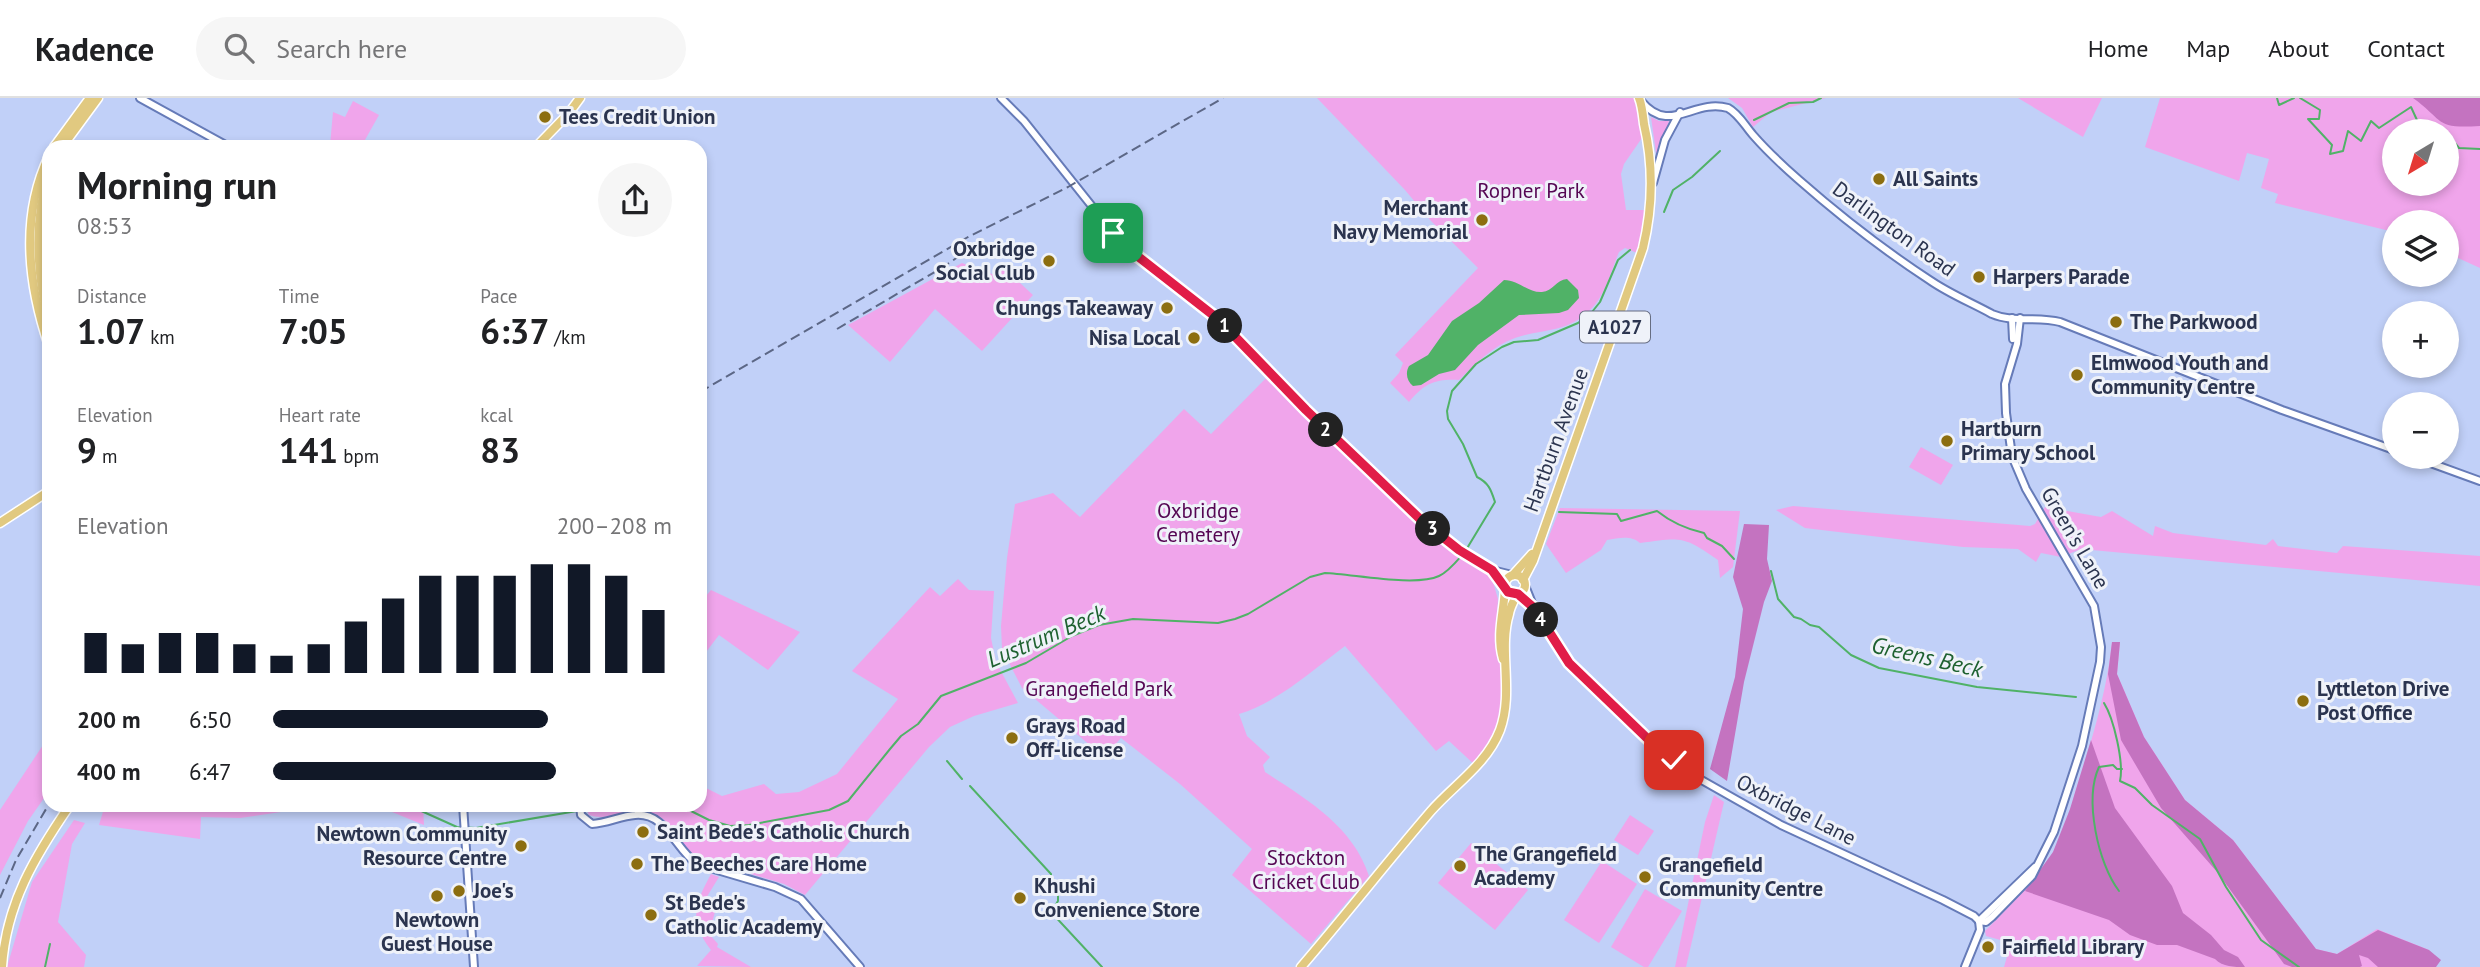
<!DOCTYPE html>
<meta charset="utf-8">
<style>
body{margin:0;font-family:"PT Sans",sans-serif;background:#f6f6f6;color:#202124;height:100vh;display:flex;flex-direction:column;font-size:26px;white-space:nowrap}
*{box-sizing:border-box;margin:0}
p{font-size:23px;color:#757577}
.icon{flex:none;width:38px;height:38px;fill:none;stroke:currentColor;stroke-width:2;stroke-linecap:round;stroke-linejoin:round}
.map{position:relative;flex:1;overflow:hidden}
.details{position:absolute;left:42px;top:42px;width:665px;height:672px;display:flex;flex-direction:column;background:#fff;border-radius:21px;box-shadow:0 4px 10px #0003}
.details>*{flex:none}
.needle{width:46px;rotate:218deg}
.fabs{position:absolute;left:2382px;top:21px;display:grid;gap:14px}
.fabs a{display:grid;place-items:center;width:77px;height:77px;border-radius:50%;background:#fff;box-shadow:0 4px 10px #0003;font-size:35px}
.pin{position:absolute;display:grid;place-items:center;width:60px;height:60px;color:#fff;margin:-30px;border-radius:14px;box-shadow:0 4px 10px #0006}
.km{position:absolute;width:35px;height:35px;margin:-18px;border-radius:50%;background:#222;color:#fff;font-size:19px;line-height:35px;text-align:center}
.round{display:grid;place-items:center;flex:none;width:74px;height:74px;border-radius:37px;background:#f6f6f6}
.summary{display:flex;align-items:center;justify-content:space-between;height:119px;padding:0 35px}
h1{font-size:38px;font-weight:700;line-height:52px}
.stats{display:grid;grid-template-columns:repeat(3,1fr);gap:10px;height:119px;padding:7px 35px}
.stats div{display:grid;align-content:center}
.stats b{font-size:35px;font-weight:700}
.stats small{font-size:19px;font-weight:400}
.stats p{font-size:19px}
.chart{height:196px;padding:14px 35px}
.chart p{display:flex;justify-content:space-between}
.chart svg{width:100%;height:126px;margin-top:7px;stroke:#111827;stroke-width:6}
ul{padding:0 35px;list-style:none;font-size:23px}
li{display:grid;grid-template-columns:112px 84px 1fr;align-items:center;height:52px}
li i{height:18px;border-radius:9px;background:#111827}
header{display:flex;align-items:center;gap:42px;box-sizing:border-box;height:98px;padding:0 35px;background:#fff;border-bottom:2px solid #e0e0e0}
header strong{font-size:33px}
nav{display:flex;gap:38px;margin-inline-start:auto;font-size:24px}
.search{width:490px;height:63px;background:#f6f6f6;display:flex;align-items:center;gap:18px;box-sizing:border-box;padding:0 24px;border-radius:38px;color:#757577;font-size:26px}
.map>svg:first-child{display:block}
.green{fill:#f0a5eb;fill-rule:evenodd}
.forest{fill:#c473c0}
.water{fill:#50b267}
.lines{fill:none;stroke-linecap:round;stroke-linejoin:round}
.stream{stroke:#50b267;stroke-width:2}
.minor-casing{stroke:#667bb8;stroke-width:10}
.major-casing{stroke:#fff;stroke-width:11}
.minor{stroke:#fff;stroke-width:6}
.major{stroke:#e1c980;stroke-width:8}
.rail{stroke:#5c6786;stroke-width:2;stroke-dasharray:10 5;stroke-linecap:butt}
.route-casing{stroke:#fff;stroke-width:14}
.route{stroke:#e11d48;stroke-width:9}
.poi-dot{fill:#8c6e10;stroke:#eff2f9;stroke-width:2.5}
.labels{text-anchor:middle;stroke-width:6;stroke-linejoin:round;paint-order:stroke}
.shield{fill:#eff2f9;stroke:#666d82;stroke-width:2}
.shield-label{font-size:19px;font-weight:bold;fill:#2b344f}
.poi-label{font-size:21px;font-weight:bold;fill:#2b344f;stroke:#eff2f9;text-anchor:start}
.park-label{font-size:21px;fill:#550653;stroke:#eff2f9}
.street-label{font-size:21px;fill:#2b344f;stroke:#eff2f9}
.water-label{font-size:23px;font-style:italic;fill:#1e6130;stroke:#eff2f9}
</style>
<header>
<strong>Kadence</strong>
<div class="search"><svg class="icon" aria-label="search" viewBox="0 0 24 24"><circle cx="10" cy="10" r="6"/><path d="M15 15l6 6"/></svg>Search here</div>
<nav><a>Home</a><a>Map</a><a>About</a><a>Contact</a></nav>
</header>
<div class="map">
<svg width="2480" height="869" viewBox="0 0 2480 869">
<rect width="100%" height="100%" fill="#c1d0f8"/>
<!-- green -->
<g class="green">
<path d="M1317 0H1637L1644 37 1624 66 1621 76 1626 112H1647L1637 155 1625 150 1619 154C1611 173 1606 197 1590 212 1566 236 1543 230 1515 240 1494 247 1475 266 1459 282 1435 281 1425 285 1409 304L1390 285 1399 275 1403 265 1395 257 1478 170 1431 123 1405 92Z"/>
<polygon points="1728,0 1826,0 1771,14 1753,29 1742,10"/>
<polygon points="2018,0 2102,0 2083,39"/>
<path d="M2160 0H2480V170L2447 155 2446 124H2394V134L2275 105 2278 96 2261 90 2269 61 2247 55 2239 83 2145 49ZM2394 33H2446V86H2394Z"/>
<polygon points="353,3 379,17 361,49 334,49 330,47 333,14 345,19"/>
<polygon points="1651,19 1659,23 1669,23 1657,62"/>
<polygon points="962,165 995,177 1003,169 1033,197 982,253 935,211 890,264 848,227"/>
<path d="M1269 277 1386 397 1433 439 1487 474 1493 484 1498 501 1496 539 1507 580 1500 630 1476 668 1449 643 1436 653 1345 548C1313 572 1278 604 1239 616L1247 638 1270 659 1263 667 1265 674C1306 701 1353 728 1369 778L1311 846 1232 777 1252 751 1180 686 1121 640 1104 659 1022 590 1002 551 1001 528 1007 460 1015 406 1053 395 1080 419 1184 311 1211 336Z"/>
<polygon points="1921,349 1953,367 1941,387 1909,369"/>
<polygon points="1793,408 2030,428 2035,426 2045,409 2101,419 2112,413 2153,438 2155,428 2173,435 2266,447 2273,441 2278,448 2337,455 2343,448 2480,458 2480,488 2081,451 2061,459 2041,455 2036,464 2018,451 1963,449 1805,430 1776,412"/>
<path d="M1560 410 1740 413 1733 469 1720 480 1718 462C1684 438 1682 439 1640 445 1631 437 1619 440 1607 442L1601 452 1566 475 1546 446Z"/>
<path d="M958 481 969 492 994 493 991 540 996 564 1018 605 974 618 950 629 929 649 805 797 784 786 698 760C682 750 676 729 660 719 637 704 612 725 589 717L585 707H700V687L722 698 764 686 776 696 799 694 837 676 898 601 852 573 930 489 940 498Z"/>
<polygon points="711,492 800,534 768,572 719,537 700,562 700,505"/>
<path d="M2112 544H2120L2117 576 2144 639 2185 702 2233 742 2316 851 2337 856 2377 831 2429 852 2432 869H2004L2011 845 1986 838 1985 833C2009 809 2034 785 2052 756 2065 735 2071 708 2078 685 2093 639 2107 592 2112 544Z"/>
<polygon points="49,638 49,693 28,723 0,777 0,712"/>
<polygon points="1714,697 1724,704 1686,869 1675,869 1705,724"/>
<polygon points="105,707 423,707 424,727 392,714 328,707 240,720 201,719 200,741 99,727"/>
<polygon points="1630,717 1654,733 1638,757 1614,742"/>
<polygon points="74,722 85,725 72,746 58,824 86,857 84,869 7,869 32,784"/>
<polygon points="1471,745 1528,792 1495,832 1438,785"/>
<polygon points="1602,763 1637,786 1599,845 1564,822"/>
<path d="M711 776 719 779 703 805 716 810 709 836 718 846 717 849 751 869 697 868 711 852C688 822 695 806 711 776Z"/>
<polygon points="1645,791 1682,813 1648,869 1644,869 1611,849"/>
</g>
<!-- forest -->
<g class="forest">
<path d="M2413 0H2480V28C2434 31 2445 23 2413 0Z"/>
<polygon points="1744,426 1769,427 1767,461 1772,483 1764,504 1744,584 1727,683 1710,671 1735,579 1743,511 1733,479"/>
<polygon points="2112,544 2120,544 2117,576 2144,639 2185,702 2233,742 2316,851 2337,856 2378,832 2429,852 2441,862 2436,869 2378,869 2368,860 2359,857 2362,868 2360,869 2292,869 2284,866 2218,775 2161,710 2121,642 2108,576"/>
<path d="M2091 642 2115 710 2172 788 2183 815 2211 837 2224 852 2238 859 2245 869C2234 869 2223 869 2215 861L2177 847H2157L2130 837 2109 822 2025 793 2053 754 2070 711Z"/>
</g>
<!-- water -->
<path class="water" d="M1567 181 1578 192 1579 200 1568 212 1559 215 1519 217 1478 247 1455 272 1439 276 1421 287 1413 288C1407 283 1405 275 1409 268L1428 257 1452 223 1479 205 1504 182C1518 182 1529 195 1542 194 1553 193 1556 182 1567 181Z"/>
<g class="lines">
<!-- stream -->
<g class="stream">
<polyline points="2277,0 2279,7 2294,0"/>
<polyline points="2300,0 2320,12 2319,21 2308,21 2332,47 2330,56 2343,53 2348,33 2361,43 2371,23 2379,30 2411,9 2422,33"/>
<polyline points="1754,22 1789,5 1813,4 1821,0"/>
<polyline points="2446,39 2449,38 2459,50 2480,51"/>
<polyline points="1664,114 1673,92 1692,79 1720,53"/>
<path d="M1559 414 1617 416 1621 423 1657 413C1672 425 1686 431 1704 435L1707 440 1722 448 1734 461"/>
<path d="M1466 452 1495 404C1491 392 1489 385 1477 379L1463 346 1448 321 1447 313 1452 293 1476 266 1502 249 1514 244 1538 242 1578 225 1592 214 1600 204 1618 162 1630 152"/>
<polyline points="1771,473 1778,501 1794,519 1801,521 1810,527 1819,529 1851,557 1879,570 1977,589 2076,599"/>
<path d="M2104 605C2114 621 2124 665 2120 683L2135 690 2152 707 2200 741 2226 789 2261 842 2299 869"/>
<polyline points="947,663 962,681"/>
<polyline points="970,688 1051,776 1051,779 1058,787 1058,803 1051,814 1102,869"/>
<polyline points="202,707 226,710 260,707"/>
<polyline points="408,707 457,729 476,730 577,713"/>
<path d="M673 707 681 708 709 722 730 728 749 727 829 712 848 703 890 651 901 638 918 626 941 598 1026 565 1072 538 1099 527 1133 521 1218 525 1235 521 1248 516 1310 479 1325 475C1353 476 1415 489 1439 478 1448 474 1456 464 1463 456"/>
<polyline points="583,712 616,707"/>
<path d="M2119 793C2098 766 2084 701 2099 669L2113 667 2117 671H2122"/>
<polyline points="45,869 50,846"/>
</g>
<!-- minor casing -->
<g class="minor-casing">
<g id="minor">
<polyline points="140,0 229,49"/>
<polyline points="1001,0 1024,23 1122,146 1218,221 1305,312 1420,421 1467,457 1492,472 1512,477"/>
<path d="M1641 3C1670 38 1693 0 1728 10 1739 16 1745 28 1753 37 1767 53 1783 68 1799 82 1840 118 1885 153 1931 183 1950 196 1972 205 1992 216 2013 225 2038 218 2060 224L2282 312 2394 352"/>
<polyline points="1653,85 1665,42 1680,14"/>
<polyline points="2012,220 2013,241"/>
<polyline points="2414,359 2480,383"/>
<polyline points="1493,473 1505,488"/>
<polyline points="1524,485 1534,510 1569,565 1650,643 1674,662 1698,680 1781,727 1943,802 1974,818 1979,823"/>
<polyline points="1518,496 1532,509"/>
<polyline points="463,707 474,869"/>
<path d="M580 707 581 717 592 726C607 725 621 718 635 717 666 714 675 751 697 766L775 789 801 801 860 869"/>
<polyline points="1979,823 1986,824 1992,819 2032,778 2054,734 2082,648 2100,564 2101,549 2094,508 2026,391 2012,358 2006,315 2005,286 2017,246 2020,220"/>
<polyline points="1979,823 2035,769"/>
<polyline points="1965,869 1980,832 1979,823"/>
</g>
</g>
<!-- major casing -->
<g class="major-casing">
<g id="major">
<polyline points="54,49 90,0"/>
<polyline points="62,49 98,0"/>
<polyline points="536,49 569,15 580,0"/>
<path d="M49 58C20 119 28 186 49 248"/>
<path d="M49 73C33 124 36 174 49 225"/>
<polyline points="0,425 49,393"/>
<polyline points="1513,477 1532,456"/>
<circle cx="1515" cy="487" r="10"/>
<path d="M1523 482 1533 463 1643 150C1653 108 1654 69 1644 26 1643 18 1642 7 1639 0"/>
<path d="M1503 561C1496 536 1504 514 1505 490"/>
<path d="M2 869C6 806 35 758 70 707"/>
<path d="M1301 869C1345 818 1387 764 1431 713 1454 687 1487 666 1500 632 1514 594 1498 552 1509 516 1510 509 1514 503 1517 496"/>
</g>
</g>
<!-- minor -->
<use href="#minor" class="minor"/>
<!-- major -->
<use href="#major" class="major"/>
<!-- rail -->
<g class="rail">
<polyline points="837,231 945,168 979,144"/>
<polyline points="700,294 968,139 1068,89 1223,0"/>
<polyline points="0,800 16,762 49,706"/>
</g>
</g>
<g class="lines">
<!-- route casing -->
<g class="route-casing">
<polyline id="route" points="1113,135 1122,146 1218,221 1306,312 1371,374 1420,421 1459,452 1492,472 1508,494 1518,496 1534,510 1569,565 1650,643 1674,662"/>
</g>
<!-- route -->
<use href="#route" class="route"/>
</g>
<!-- markers -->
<g class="poi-dot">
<circle cx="545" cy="19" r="7"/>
<circle cx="1879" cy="81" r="7"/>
<circle cx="1482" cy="122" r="7"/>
<circle cx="1049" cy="163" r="7"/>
<circle cx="1979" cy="179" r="7"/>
<circle cx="1167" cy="210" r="7"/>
<circle cx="2116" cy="224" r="7"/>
<circle cx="1194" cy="240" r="7"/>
<circle cx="2077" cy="277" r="7"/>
<circle cx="1947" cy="343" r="7"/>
<circle cx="2303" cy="603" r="7"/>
<circle cx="1012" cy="640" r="7"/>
<circle cx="643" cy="734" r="7"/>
<circle cx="521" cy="748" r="7"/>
<circle cx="637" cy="766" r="7"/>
<circle cx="1460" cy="768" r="7"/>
<circle cx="1645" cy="779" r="7"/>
<circle cx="459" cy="793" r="7"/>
<circle cx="437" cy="798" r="7"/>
<circle cx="1020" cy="800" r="7"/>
<circle cx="651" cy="817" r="7"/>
<circle cx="1988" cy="849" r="7"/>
</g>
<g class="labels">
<!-- shield labels -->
<rect class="shield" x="1580" y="213.5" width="70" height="31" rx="5"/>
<g class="shield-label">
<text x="1615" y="236">A1027</text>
</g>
<!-- poi labels -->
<g class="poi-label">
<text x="559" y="26">Tees Credit Union</text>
<text x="1893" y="88">All Saints</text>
<text x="1468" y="117" text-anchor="end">Merchant<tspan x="1468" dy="24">Navy Memorial</tspan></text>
<text x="1035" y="158" text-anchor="end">Oxbridge<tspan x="1035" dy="24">Social Club</tspan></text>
<text x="1993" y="186">Harpers Parade</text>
<text x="1153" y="217" text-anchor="end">Chungs Takeaway</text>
<text x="2130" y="231">The Parkwood</text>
<text x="1180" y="247" text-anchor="end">Nisa Local</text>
<text x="2091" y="272">Elmwood Youth and<tspan x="2091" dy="24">Community Centre</tspan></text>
<text x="1961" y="338">Hartburn<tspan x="1961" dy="24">Primary School</tspan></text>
<text x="2317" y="598">Lyttleton Drive<tspan x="2317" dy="24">Post Office</tspan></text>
<text x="1026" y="635">Grays Road<tspan x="1026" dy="24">Off-license</tspan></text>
<text x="657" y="741">Saint Bede's Catholic Church</text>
<text x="507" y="743" text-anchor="end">Newtown Community<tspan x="507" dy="24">Resource Centre</tspan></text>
<text x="1474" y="763">The Grangefield<tspan x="1474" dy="24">Academy</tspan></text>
<text x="651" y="773">The Beeches Care Home</text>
<text x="1659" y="774">Grangefield<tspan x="1659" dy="24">Community Centre</tspan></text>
<text x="1034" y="795">Khushi<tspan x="1034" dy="24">Convenience Store</tspan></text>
<text x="473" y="800">Joe's</text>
<text x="665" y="812">St Bede's<tspan x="665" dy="24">Catholic Academy</tspan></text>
<text x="437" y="829" text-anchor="middle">Newtown<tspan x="437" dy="24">Guest House</tspan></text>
<text x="2002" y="856">Fairfield Library</text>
</g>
<!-- park labels -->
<g class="park-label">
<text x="1531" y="100">Ropner Park</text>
<text x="1198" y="420">Oxbridge<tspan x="1198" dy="24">Cemetery</tspan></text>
<text x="1099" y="598">Grangefield Park</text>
<text x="1306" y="767">Stockton<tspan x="1306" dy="24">Cricket Club</tspan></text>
</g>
<!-- street labels -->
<g class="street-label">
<text transform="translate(1894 131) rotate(36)" y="7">Darlington Road</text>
<text transform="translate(1556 342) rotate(-70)" y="7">Hartburn Avenue</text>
<text transform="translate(2075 440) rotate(60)" y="7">Green's Lane</text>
<text transform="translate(1796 712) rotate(27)" y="7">Oxbridge Lane</text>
</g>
<!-- water labels -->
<g class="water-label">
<text transform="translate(1046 538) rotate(-23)" y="8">Lustrum Beck</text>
<text transform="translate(1927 559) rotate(13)" y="8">Greens Beck</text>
</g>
</g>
</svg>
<div class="fabs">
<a><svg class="needle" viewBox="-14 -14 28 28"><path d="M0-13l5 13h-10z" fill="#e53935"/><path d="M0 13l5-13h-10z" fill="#757577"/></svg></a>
<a><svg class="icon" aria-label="layers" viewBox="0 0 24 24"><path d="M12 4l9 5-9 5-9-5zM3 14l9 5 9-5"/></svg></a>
<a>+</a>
<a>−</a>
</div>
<div class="pin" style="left:1113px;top:135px;background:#1e9e55"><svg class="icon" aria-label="arrive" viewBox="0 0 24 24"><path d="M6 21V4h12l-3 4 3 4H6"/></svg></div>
<div class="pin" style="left:1674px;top:662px;background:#d93025"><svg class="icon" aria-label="check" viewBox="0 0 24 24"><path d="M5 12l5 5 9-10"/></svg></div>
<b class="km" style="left:1225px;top:228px">1</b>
<b class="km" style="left:1326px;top:332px">2</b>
<b class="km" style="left:1433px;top:431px">3</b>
<b class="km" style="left:1541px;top:522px">4</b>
<section class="details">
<div class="summary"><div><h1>Morning run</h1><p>08:53</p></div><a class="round"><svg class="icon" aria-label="share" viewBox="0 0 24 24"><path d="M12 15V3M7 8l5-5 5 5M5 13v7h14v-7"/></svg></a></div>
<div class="stats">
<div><p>Distance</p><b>1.07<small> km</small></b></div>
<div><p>Time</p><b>7:05</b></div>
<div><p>Pace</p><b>6:37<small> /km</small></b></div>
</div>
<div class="stats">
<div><p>Elevation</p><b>9<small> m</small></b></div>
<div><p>Heart rate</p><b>141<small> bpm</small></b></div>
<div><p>kcal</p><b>83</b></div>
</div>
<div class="chart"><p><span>Elevation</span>200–208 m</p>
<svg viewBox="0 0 160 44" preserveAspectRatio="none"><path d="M5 44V30M15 44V34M25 44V30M35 44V30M45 44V34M55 44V38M65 44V34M75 44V26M85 44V18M95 44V10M105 44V10M115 44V10M125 44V6M135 44V6M145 44V10M155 44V22"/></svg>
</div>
<ul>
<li><b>200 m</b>6:50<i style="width:69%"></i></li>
<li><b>400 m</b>6:47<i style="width:71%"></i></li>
</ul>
</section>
</div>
